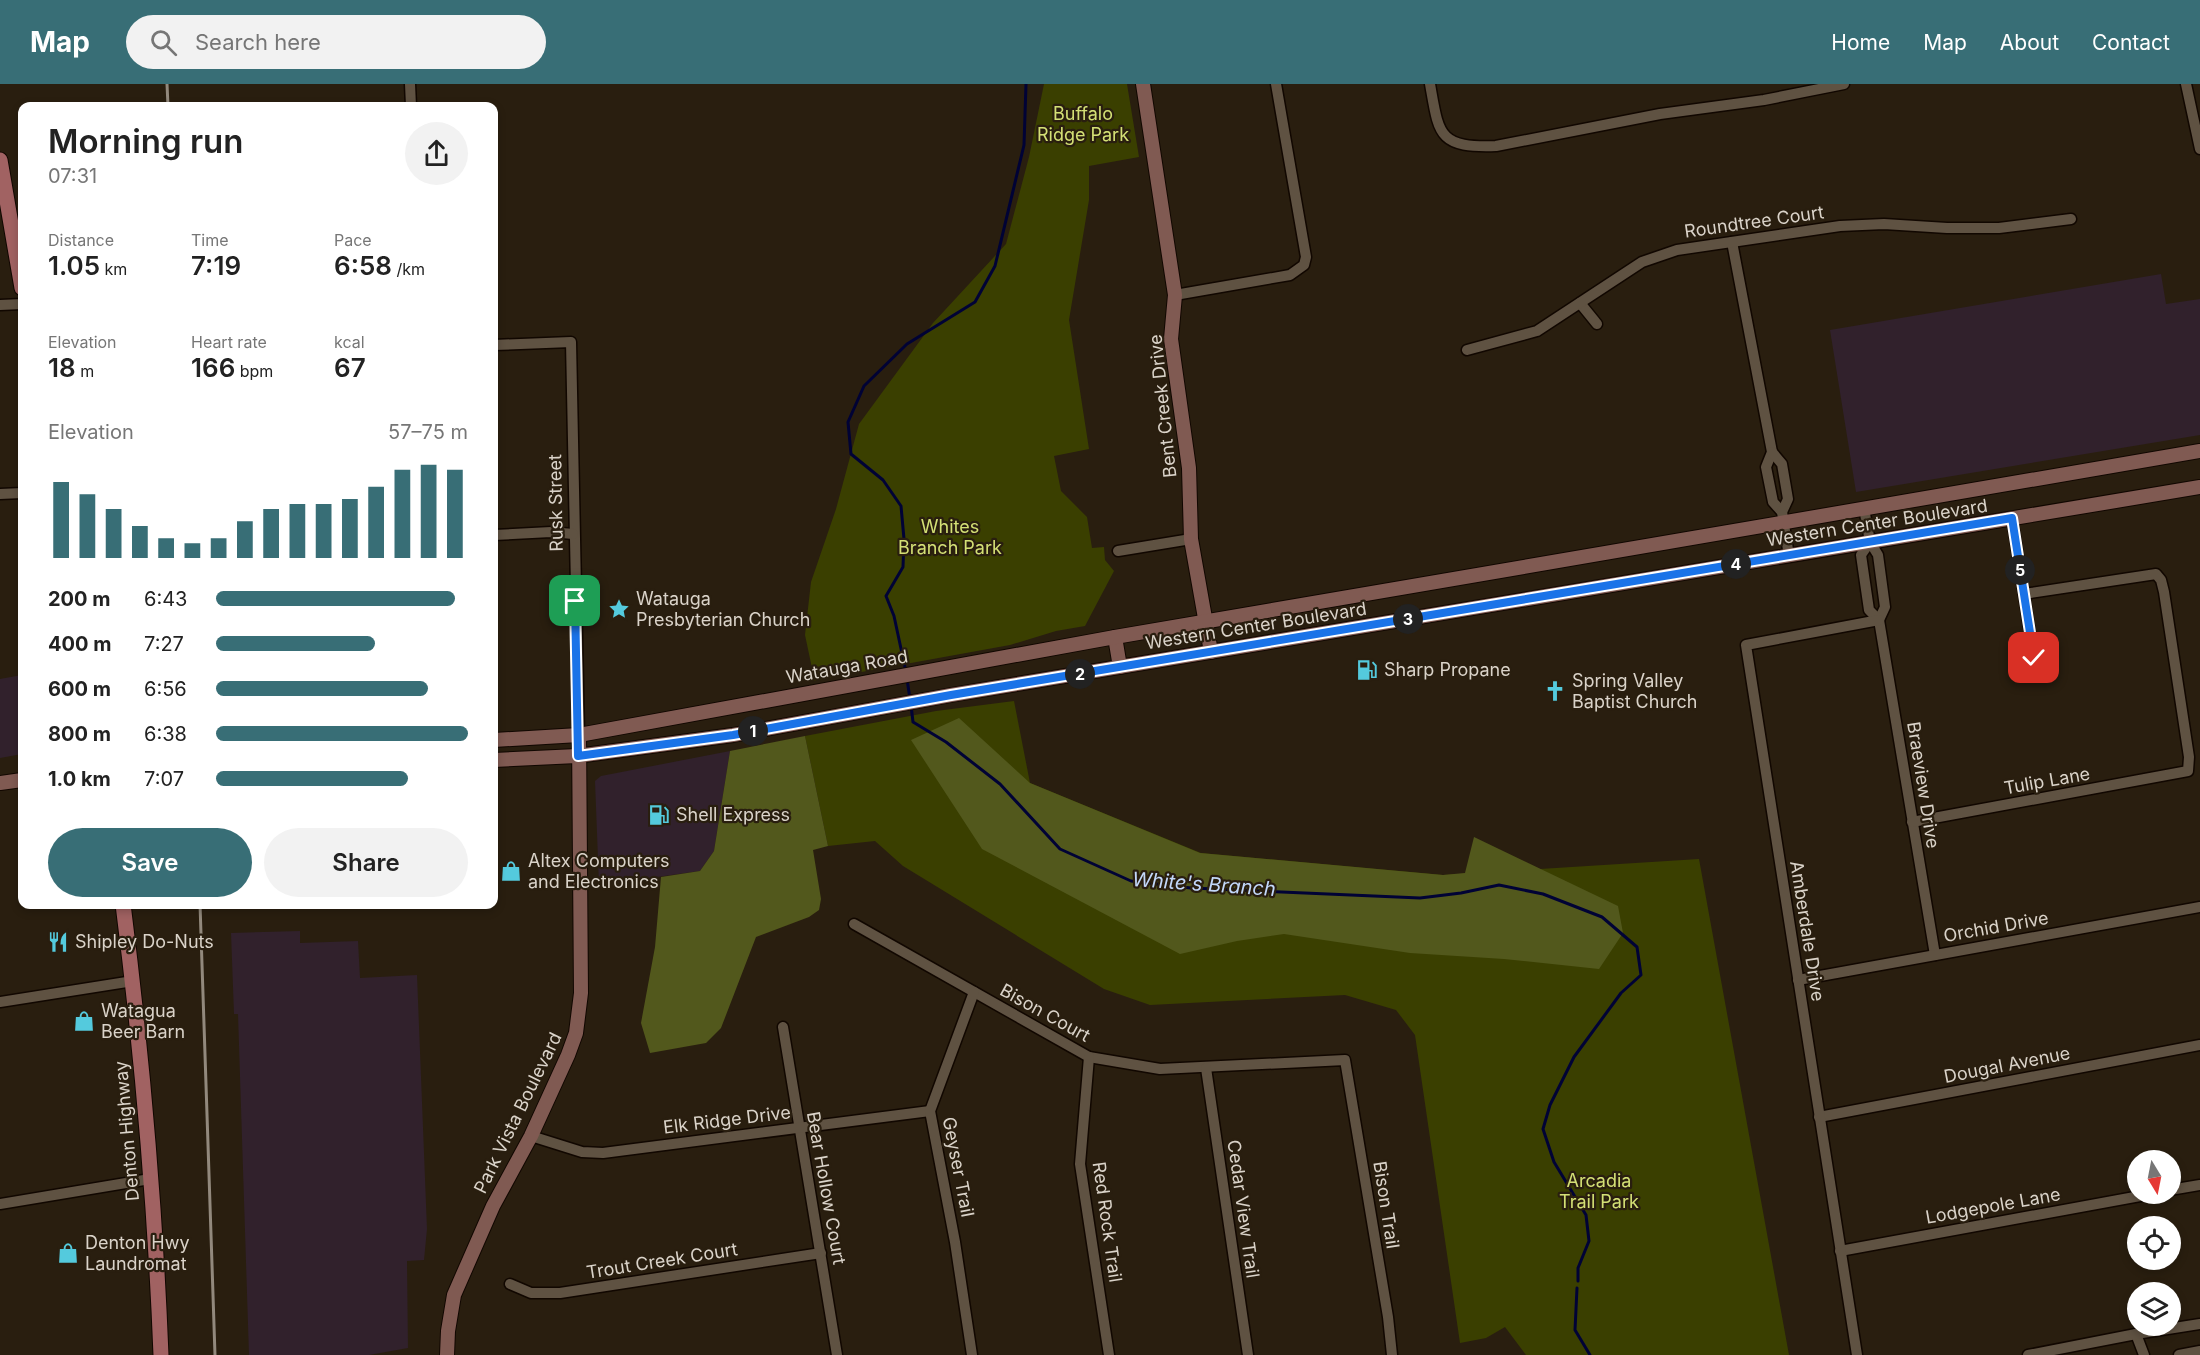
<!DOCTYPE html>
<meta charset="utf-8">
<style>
body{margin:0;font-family:Inter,sans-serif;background:#f2f2f2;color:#222;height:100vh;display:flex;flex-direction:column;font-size:22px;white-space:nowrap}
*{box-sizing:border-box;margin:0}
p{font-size:20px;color:#767676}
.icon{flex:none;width:33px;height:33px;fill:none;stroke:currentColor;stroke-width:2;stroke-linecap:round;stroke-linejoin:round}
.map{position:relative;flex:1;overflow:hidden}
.drawer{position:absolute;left:18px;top:18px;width:480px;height:807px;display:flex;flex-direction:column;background:#fff;border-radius:12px;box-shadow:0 3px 9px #0003}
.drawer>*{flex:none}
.needle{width:39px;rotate:170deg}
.buttons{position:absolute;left:2127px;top:1066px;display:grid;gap:12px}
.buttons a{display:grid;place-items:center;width:54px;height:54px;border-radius:50%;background:#fff;box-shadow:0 3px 9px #0003;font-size:30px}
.pin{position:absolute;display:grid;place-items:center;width:51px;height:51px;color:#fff;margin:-26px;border-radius:12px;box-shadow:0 3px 9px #0006}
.km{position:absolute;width:30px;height:30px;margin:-15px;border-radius:50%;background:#222;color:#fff;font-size:16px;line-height:30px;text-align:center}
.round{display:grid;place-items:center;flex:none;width:63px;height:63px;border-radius:32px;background:#f2f2f2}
.summary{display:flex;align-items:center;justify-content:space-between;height:102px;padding:0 30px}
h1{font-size:33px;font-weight:600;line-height:45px}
.figures{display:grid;grid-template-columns:repeat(3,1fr);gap:9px;height:102px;padding:6px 30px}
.figures div{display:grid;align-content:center}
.figures b{font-size:26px;font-weight:600}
.figures small{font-size:16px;font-weight:400}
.figures p{font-size:16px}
.chart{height:168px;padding:12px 30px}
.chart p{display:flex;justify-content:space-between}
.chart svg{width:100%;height:108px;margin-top:6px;stroke:#386e76;stroke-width:6}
.primary-button{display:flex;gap:12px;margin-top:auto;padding:12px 30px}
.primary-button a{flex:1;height:69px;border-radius:36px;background:#386e76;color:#fff;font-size:24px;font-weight:600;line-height:69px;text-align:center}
.primary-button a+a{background:#f2f2f2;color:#222}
ul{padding:0 30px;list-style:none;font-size:20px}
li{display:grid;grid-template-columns:96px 72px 1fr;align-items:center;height:45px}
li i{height:15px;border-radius:8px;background:#386e76}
header{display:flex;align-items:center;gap:36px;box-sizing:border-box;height:84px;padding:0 30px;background:#386e76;color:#fff}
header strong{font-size:28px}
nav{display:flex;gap:33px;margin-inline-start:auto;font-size:21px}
.search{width:420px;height:54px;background:#f2f2f2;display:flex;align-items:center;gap:15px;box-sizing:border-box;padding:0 21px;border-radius:33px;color:#767676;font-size:22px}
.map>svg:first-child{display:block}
.commercial{fill:#31212c}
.green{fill:#3a3f00}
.forest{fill:#52581c}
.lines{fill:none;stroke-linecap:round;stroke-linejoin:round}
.stream{stroke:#000235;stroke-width:3}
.street-casing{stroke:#110700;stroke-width:13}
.secondary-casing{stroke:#110700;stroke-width:16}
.primary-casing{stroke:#110700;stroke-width:17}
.street{stroke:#5f5242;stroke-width:10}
.secondary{stroke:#805a52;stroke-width:14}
.primary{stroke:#a16262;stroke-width:15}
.rail{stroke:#92897d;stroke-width:3}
.route-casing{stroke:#fff;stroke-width:12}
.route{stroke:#1a73e8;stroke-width:8}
.labels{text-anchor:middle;stroke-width:4.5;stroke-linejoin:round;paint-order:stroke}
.park-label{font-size:18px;fill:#d4e075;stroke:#291e0f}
.street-label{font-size:18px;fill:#dad3c9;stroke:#291e0f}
.poi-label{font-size:18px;fill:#dad3c9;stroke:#291e0f;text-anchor:start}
.water-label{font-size:20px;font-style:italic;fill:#c3d8fa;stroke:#291e0f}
</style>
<header>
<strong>Map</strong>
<div class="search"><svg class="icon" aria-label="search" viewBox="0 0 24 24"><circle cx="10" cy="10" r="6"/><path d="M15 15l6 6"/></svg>Search here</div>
<nav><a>Home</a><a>Map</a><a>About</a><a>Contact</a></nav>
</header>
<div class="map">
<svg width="2200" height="1271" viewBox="0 0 2200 1271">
<rect width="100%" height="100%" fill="#291e0f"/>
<!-- commercial -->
<g class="commercial">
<polygon points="2161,190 2166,220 2200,215 2200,351 1856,408 1830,246"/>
<polygon points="22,591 22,670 0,674 0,595"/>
<polygon points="730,667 714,767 700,787 599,801 595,697 601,692"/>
<polygon points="300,847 300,859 358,857 360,894 417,891 427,1145 424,1176 407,1177 408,1264 369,1271 249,1271 238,930 234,930 231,849"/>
</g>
<!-- green -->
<g class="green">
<polygon points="1044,0 1127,0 1139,73 1089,82 1089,116 1069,236 1089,365 1054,372 1061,407 1087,433 1092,464 1104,463 1105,476 1114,487 1085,542 1056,547 1010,561 812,597 812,584 805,551 811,498 836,425 859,340 933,239 1006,160 1029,73"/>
<polygon points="1014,617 1030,699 1201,769 1443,791 1699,775 1789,1271 1526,1271 1505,1243 1486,1254 1460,1259 1415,951 1396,926 1345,911 1150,921 1104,905 903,782 875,757 828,762 805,652 936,627"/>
</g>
<!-- forest -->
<g class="forest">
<polygon points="959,634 1030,699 1200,769 1443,791 1465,789 1474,753 1618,822 1623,849 1599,885 1504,875 1410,869 1284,850 1237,857 1180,870 982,765 911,656"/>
<polygon points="805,652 828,762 813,766 821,815 819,826 809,833 756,853 721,944 706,959 650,969 641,939 655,863 661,793 700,787 714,767 730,667"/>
</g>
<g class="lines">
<!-- stream -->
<g class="stream">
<polyline points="906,588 894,532 886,512 903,483 904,455 901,422 883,396 851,370 848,338 864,302 907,260 975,218 995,182 1024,61 1026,0"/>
<polyline points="907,595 910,615"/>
<polyline points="911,621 913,638 946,658 1000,700 1060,765 1131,797 1191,804 1420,814 1461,809 1499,801 1543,810 1602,833 1637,863 1641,891 1621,909 1574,973 1550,1021 1543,1045 1554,1078 1586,1131 1589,1157 1578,1184 1578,1197"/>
<polyline points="1577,1204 1575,1246 1590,1271"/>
</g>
<!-- street casing -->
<g class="street-casing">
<g id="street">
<polyline points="410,0 411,22"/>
<path d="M1430 0C1439 51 1438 64 1496 62L1660 30 1764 16 1844 0"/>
<polyline points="2186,0 2200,65"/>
<polyline points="1732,158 1772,368 1766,383 1773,418 1782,428 1789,472"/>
<polyline points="1175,211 1290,191 1304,181 1306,173 1276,0"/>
<polyline points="1580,219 1597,240"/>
<polyline points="0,221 22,220"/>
<polyline points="494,261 571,258 579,651"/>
<polyline points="1467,266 1537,247 1642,178 1677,166 1840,142 1884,140 1947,144 1999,144 2071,135"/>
<polyline points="1772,368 1782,380 1788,415 1782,428"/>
<polyline points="0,410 22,409"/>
<polyline points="1864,424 1870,458 1878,471 1885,523 1879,536"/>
<polyline points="2012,434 2034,575"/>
<polyline points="494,451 551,448 573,450"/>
<polyline points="1870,458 1861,471 1869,526 1879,536 1935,871"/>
<polyline points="1118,467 1191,455"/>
<polyline points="1912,738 2188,687 2189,673 2164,508 2161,496 2156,490 2024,510"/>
<polyline points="854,840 1089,973 1160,985 1345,976 1388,1233 1392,1271"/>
<polyline points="1798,896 2200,823"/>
<polyline points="0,918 133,897"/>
<polyline points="783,943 837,1271"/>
<polyline points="1089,973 1080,1080 1109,1271"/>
<polyline points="1206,984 1248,1271"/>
<polyline points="1819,1033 2200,961"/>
<polyline points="531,1052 582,1068 603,1069 930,1027"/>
<polyline points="2170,1106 2200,1101"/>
<polyline points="0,1120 150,1095"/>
<polyline points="1840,1167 2151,1110"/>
<polyline points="510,1200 531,1209 560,1209 821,1169"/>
<polyline points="2136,1250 2144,1271"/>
<polyline points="972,1271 955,1158 930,1027 974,908"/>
<polyline points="1857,1271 1746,561 1879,536"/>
<polyline points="2028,1271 2136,1250 2200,1240"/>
<polyline points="2179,1271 2200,1267"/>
</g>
</g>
<!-- secondary casing -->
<g class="secondary-casing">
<g id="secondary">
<polyline points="1143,0 1175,211 1171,255 1189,384 1191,455 1211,568"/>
<polyline points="1115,553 1120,583"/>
<polyline points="494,656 579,651 1115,553 2200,367"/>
<polyline points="494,676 577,672 733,651 951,611 2200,403"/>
<polyline points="0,699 22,696"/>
<polyline points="447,1271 448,1247 454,1211 493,1122 531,1052 568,971 576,949 581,909 579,651"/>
</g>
</g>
<!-- primary casing -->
<g class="primary-casing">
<g id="primary">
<polyline points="0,76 22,204"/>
<path d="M123 820C142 970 155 1120 161 1271"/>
</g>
</g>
<!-- street -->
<use href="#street" class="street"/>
<!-- secondary -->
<use href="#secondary" class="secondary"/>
<!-- primary -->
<use href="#primary" class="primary"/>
<!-- rail -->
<g class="rail">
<polyline points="167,0 168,22"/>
<polyline points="200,820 215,1271"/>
</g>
</g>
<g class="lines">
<!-- route casing -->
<g class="route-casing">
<polyline id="route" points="575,517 578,672 733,651 951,611 2012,434 2034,574"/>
</g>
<!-- route -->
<use href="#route" class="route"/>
</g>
<!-- icons -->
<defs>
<g id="sight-bare" transform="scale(1.62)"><path d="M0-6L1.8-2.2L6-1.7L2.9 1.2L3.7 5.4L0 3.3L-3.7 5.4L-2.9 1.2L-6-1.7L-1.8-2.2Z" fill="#54cadd" stroke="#291e0f" stroke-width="2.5" paint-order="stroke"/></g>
<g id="fuel-bare" transform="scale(1.62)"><path d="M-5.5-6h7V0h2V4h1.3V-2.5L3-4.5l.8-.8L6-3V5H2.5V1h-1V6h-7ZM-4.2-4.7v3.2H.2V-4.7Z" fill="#54cadd" stroke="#291e0f" stroke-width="2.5" paint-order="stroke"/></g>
<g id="church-bare" transform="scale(1.62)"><path d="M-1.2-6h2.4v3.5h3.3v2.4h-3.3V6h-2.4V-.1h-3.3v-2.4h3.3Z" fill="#54cadd" stroke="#291e0f" stroke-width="2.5" paint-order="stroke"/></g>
<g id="shop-bare" transform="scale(1.62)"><path d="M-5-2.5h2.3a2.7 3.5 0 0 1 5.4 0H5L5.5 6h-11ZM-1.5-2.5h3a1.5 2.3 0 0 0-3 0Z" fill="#54cadd" stroke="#291e0f" stroke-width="2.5" paint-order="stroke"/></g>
<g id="restaurant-bare" transform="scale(1.62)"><path d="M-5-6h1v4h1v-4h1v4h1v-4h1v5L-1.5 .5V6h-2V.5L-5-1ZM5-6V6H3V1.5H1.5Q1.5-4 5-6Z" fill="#54cadd" stroke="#291e0f" stroke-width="2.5" paint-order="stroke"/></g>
</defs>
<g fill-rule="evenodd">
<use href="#sight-bare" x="619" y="525"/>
<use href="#fuel-bare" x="1367" y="586"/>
<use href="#church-bare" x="1555" y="607"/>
<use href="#fuel-bare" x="659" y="731"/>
<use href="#shop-bare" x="511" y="787"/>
<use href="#restaurant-bare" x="58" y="858"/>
<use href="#shop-bare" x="84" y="937"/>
<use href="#shop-bare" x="68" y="1169"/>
</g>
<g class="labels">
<!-- park labels -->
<g class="park-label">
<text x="1083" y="36">Buffalo<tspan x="1083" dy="21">Ridge Park</tspan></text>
<text x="950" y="449">Whites<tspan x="950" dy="21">Branch Park</tspan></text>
<text x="1599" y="1103">Arcadia<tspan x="1599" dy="21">Trail Park</tspan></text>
</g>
<!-- street labels -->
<g class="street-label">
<text transform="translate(1754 138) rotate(-8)" y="6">Roundtree Court</text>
<text transform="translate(1163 322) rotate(-96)" y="6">Bent Creek Drive</text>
<text transform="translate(556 419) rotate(-91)" y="6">Rusk Street</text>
<text transform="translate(1877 439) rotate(-9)" y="6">Western Center Boulevard</text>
<text transform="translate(1256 542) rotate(-9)" y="6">Western Center Boulevard</text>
<text transform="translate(847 583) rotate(-10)" y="6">Watauga Road</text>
<text transform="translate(2047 697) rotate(-10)" y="6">Tulip Lane</text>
<text transform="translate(1923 701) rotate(81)" y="6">Braeview Drive</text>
<text transform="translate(1996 843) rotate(-10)" y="6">Orchid Drive</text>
<text transform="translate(1807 847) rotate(81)" y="6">Amberdale Drive</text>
<text transform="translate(1045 929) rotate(29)" y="6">Bison Court</text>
<text transform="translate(2007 981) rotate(-11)" y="6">Dougal Avenue</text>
<text transform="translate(518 1029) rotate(-64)" y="6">Park Vista Boulevard</text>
<text transform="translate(727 1036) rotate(-7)" y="6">Elk Ridge Drive</text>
<text transform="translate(127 1047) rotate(-95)" y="6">Denton Highway</text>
<text transform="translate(958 1083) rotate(79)" y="6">Geyser Trail</text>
<text transform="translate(826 1104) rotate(80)" y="6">Bear Hollow Court</text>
<text transform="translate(1386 1121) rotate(81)" y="6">Bison Trail</text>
<text transform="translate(1993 1122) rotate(-10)" y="6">Lodgepole Lane</text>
<text transform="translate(1243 1125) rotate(82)" y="6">Cedar View Trail</text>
<text transform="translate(1107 1138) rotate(82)" y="6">Red Rock Trail</text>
<text transform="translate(662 1177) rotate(-9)" y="6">Trout Creek Court</text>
</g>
<!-- poi labels -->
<g class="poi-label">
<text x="636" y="521">Watauga<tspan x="636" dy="21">Presbyterian Church</tspan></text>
<text x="1384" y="592">Sharp Propane</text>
<text x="1572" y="603">Spring Valley<tspan x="1572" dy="21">Baptist Church</tspan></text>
<text x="676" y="737">Shell Express</text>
<text x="528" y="783">Altex Computers<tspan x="528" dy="21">and Electronics</tspan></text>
<text x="75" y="864">Shipley Do-Nuts</text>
<text x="101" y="933">Watagua<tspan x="101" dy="21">Beer Barn</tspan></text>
<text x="85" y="1165">Denton Hwy<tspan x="85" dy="21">Laundromat</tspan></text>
</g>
<!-- water labels -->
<g class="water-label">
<text transform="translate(1204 800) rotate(4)" y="7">White's Branch</text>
</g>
</g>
</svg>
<div class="buttons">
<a><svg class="needle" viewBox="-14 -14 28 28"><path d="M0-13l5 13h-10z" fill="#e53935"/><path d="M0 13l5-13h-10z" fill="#767676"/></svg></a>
<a><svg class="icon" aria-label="locate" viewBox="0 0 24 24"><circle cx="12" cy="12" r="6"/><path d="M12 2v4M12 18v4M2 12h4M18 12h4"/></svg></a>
<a><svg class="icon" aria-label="layers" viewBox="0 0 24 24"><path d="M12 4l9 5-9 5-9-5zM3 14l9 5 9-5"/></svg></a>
</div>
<div class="pin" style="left:575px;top:517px;background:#1e9e55"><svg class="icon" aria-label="arrive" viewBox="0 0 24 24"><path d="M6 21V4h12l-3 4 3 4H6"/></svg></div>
<div class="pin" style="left:2034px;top:574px;background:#d93025"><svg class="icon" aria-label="check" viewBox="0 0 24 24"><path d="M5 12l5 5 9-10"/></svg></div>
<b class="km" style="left:753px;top:647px">1</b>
<b class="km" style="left:1080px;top:590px">2</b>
<b class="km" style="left:1408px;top:535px">3</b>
<b class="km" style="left:1736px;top:480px">4</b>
<b class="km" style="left:2020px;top:486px">5</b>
<section class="drawer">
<div class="summary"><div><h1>Morning run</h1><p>07:31</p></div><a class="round"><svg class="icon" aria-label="share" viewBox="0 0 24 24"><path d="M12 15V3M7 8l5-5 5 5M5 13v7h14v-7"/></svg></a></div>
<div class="figures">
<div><p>Distance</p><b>1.05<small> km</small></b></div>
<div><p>Time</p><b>7:19</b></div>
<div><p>Pace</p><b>6:58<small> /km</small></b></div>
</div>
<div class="figures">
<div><p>Elevation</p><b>18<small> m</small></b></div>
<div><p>Heart rate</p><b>166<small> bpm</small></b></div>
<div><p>kcal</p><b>67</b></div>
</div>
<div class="chart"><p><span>Elevation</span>57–75 m</p>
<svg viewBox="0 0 160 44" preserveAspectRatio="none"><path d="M5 44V13M15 44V18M25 44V24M35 44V31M45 44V36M55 44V38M65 44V36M75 44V29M85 44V24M95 44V22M105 44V22M115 44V20M125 44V15M135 44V8M145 44V6M155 44V8"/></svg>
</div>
<ul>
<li><b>200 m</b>6:43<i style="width:95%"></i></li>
<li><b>400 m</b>7:27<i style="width:63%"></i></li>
<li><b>600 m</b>6:56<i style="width:84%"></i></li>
<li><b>800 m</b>6:38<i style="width:100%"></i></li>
<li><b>1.0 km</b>7:07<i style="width:76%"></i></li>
</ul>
<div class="primary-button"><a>Save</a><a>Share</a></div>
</section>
</div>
